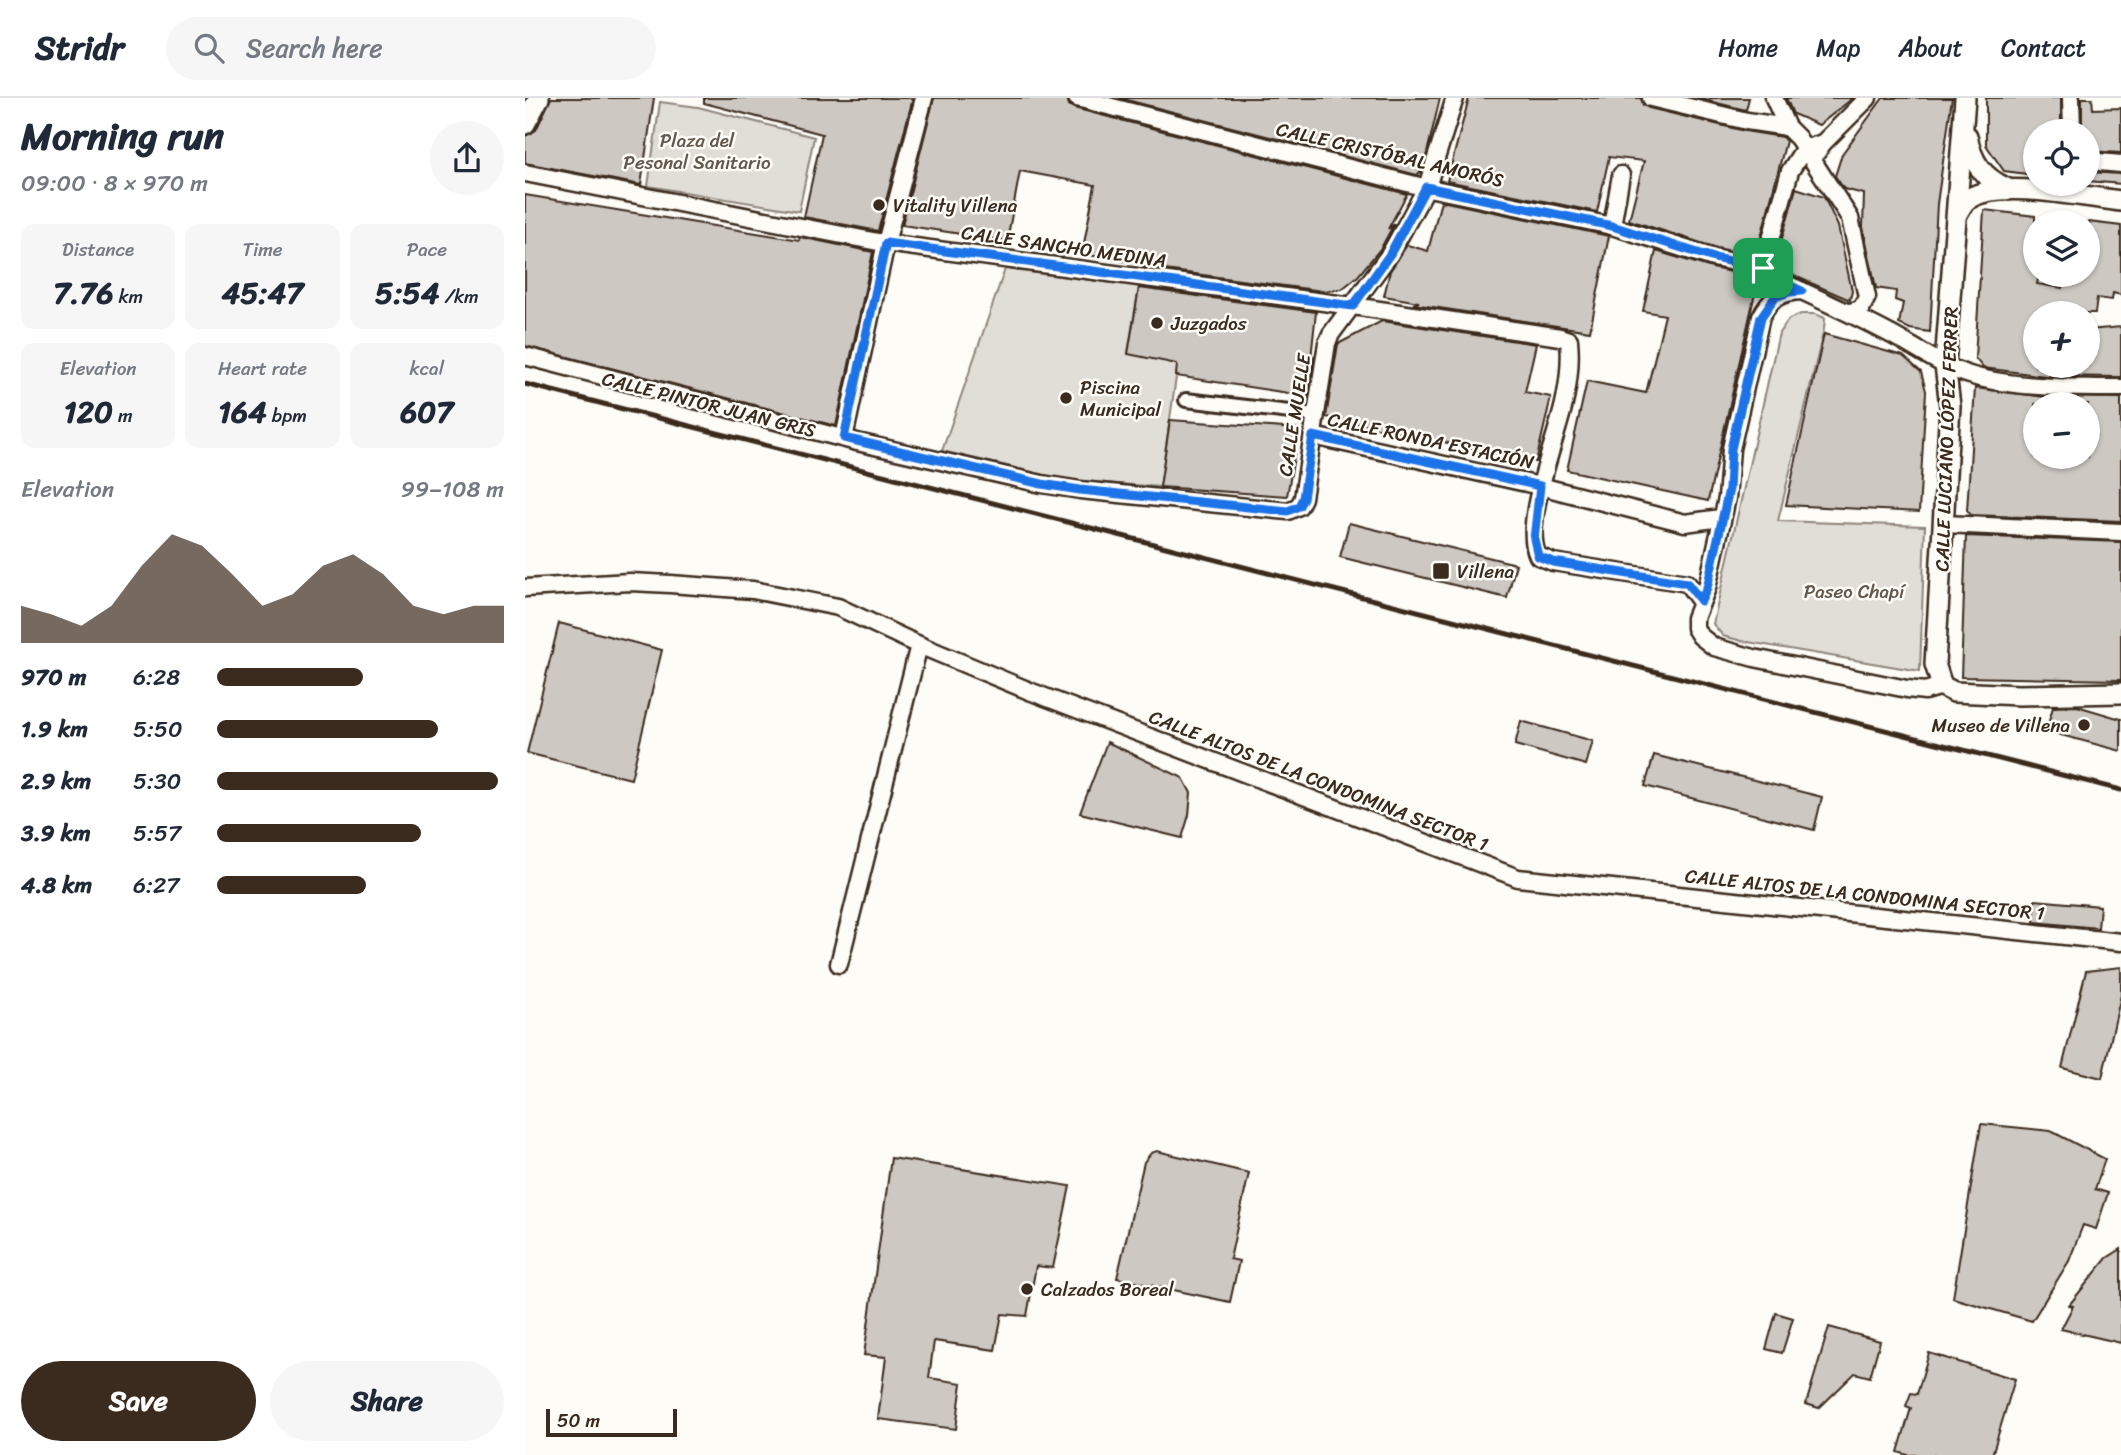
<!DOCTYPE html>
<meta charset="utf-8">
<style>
body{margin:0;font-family:Sriracha,sans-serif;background:#f6f6f7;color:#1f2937;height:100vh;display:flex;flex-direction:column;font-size:26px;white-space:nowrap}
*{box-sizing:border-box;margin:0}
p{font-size:23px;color:#747a83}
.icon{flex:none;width:38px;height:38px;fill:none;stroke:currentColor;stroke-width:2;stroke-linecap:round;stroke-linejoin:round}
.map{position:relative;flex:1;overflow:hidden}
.panel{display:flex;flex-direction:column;background:#fff;width:525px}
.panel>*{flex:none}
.controls{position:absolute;left:1498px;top:21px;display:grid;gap:14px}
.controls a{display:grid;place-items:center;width:77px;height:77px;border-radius:50%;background:#fff;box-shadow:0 2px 5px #0004;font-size:35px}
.scale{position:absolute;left:21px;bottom:18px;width:131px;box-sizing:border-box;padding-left:7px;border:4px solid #3b2a1e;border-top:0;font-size:19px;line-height:24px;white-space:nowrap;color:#3b2a1e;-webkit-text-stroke:5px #fdfcf7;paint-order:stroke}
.pin{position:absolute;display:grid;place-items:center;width:60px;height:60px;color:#fff;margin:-30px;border-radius:14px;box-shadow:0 4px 10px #0006}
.round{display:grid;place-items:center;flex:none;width:74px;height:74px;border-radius:37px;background:#f6f6f7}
.summary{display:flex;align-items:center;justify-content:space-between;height:119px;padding:0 21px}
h1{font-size:38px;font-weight:700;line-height:52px}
.stats{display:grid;grid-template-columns:repeat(3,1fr);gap:10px;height:119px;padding:7px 21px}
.stats div{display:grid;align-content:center;border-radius:14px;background:#f6f6f7;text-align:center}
.stats b{font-size:30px;font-weight:700}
.stats small{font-size:19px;font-weight:400}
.stats p{font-size:19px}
.chart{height:196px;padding:14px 21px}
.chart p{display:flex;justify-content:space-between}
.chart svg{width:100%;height:126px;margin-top:7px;fill:#3b2a1e;opacity:.7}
.button{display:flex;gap:14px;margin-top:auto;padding:14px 21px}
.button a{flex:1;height:80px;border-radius:42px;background:#3b2a1e;color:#fff;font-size:28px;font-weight:700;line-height:80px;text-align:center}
.button a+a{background:#f6f6f7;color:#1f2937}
ul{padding:0 21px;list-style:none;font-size:23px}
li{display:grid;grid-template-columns:112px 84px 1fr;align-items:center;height:52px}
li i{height:18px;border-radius:9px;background:#3b2a1e}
header{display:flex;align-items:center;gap:42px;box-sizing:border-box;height:98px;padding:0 35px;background:#fff;border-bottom:2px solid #e0e1e3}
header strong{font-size:33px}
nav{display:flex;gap:38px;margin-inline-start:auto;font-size:24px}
.search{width:490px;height:63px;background:#f6f6f7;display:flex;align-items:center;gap:18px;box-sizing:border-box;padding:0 24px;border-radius:38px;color:#747a83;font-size:26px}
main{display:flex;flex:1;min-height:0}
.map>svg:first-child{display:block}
.green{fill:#e1ded7;stroke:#8e847a;stroke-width:2}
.building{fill:#cdc8c2;stroke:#3b2a1e;stroke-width:2;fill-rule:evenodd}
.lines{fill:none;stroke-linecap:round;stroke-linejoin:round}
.pedestrian-casing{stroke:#3b2a1e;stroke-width:18}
.minor-casing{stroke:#3b2a1e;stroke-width:21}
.tertiary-casing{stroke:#3b2a1e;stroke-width:24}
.pedestrian{stroke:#fdfcf7;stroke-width:12}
.minor{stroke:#fdfcf7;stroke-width:16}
.tertiary{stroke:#fdfcf7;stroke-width:19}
.rail{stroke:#3b2a1e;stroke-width:5}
.route-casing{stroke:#fff;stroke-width:14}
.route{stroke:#1a73e8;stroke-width:9}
.poi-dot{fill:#3b2a1e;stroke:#fdfcf7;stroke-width:2.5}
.labels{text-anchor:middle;stroke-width:5;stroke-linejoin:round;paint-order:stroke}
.park-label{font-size:19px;fill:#64574c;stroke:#fdfcf7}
.street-label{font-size:19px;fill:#3b2a1e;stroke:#fdfcf7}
.poi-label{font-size:19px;fill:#3b2a1e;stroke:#fdfcf7;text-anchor:start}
</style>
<header>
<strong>Stridr</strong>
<div class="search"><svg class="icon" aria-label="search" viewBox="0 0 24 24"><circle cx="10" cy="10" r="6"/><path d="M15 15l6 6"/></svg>Search here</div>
<nav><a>Home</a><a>Map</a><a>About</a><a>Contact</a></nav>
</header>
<main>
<section class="panel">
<div class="summary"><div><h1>Morning run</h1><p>09:00 · 8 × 970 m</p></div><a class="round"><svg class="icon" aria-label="share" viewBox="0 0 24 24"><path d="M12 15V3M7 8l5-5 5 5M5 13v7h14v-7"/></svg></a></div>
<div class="stats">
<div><p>Distance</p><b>7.76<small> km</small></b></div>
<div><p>Time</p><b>45:47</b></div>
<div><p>Pace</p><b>5:54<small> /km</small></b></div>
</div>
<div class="stats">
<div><p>Elevation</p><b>120<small> m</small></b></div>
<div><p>Heart rate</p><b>164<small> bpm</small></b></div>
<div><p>kcal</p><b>607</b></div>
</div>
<div class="chart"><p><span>Elevation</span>99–108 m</p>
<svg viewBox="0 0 160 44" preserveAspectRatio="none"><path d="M0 44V31L10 34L20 38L30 31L40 17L50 6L60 10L70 20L80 31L90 27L100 17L110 13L120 20L130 31L140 34L150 31L160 31V44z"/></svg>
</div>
<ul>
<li><b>970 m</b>6:28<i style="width:51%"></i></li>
<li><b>1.9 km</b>5:50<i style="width:77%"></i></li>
<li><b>2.9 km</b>5:30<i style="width:98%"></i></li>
<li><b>3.9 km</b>5:57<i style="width:71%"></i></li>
<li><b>4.8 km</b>6:27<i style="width:52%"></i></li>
</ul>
<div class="button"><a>Save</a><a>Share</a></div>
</section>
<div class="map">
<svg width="1596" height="1357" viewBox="0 0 1596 1357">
<rect width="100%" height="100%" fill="#fdfcf7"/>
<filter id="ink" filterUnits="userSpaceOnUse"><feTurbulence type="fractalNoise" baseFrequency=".0143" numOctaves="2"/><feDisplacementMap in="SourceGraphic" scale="14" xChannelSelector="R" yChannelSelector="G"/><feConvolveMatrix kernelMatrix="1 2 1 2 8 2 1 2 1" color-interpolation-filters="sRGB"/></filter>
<g filter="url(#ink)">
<!-- green -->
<g class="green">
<polygon points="135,4 173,9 289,39 274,113 123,88"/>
<polygon points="480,171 614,188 603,255 653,266 635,389 541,382 417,353"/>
<polygon points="1276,216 1290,216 1300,220 1299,231 1253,423 1400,428 1395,573 1217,543 1198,538 1188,526 1254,235 1264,221"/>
</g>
<!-- building -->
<g class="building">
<polygon points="26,0 129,0 116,87 0,65 0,38 11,32"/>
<polygon points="179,0 388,0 353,133 279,119 297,36 179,5"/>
<polygon points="409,0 542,0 544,7 549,10 882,96 863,131 869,126 856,150 833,178 817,191 798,193 617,169 617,166 557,156 570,87 495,73 482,143 377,127"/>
<polygon points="594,0 915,0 902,55 896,73 892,77"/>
<polygon points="944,0 1116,0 1118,7 1124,10 1220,33 1257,39 1261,43 1231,158 1192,150 1104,122 1119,63 1084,59 1072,114 922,83"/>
<polygon points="1171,0 1224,0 1221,12"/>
<polygon points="1261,0 1328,0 1294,27 1268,16"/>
<polygon points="1358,0 1427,0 1412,106 1405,234 1385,231 1374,226 1378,205 1370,202 1371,193 1351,190 1338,129 1339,96 1319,91 1310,78 1317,56"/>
<polygon points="1461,0 1536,0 1536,33 1510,33 1510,77 1479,73 1461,47"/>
<polygon points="1557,0 1567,0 1568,11 1596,10 1596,55 1563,53 1563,33 1557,33"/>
<polygon points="1563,74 1596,76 1596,86 1563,83"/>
<polygon points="1271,90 1299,99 1313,128 1327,193 1325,202 1249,169"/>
<polygon points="0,97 274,142 275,139 348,154 311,328 0,248"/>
<polygon points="916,103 1084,138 1065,233 888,206 894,204 859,198 865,173 882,147 903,153"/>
<polygon points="1459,112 1510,118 1510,177 1514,177 1512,186 1538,190 1540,177 1563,177 1563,124 1596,128 1596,197 1588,195 1587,202 1572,200 1570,215 1510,215 1510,268 1563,268 1563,232 1596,229 1596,279 1521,278 1458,270 1450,260"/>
<polygon points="1131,153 1187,170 1231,179 1233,182 1183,403 1042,372 1062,283 1121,295 1140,217 1118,213"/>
<polygon points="614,190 791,214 786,260 789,258 783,298 651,278 652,266 603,256"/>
<polygon points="857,223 1011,246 1000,294 1026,299 1011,364 801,319 813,246"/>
<polygon points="1299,236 1378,258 1396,274 1401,293 1394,414 1261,407"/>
<path d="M1450 290 1520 299 1596 300V423L1446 417 1442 412ZM1510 306H1563V359H1510Z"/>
<polygon points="645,322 774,331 762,398 635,389"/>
<polygon points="824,425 991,466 982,500 815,459"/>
<polygon points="1441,438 1596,444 1596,582 1436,579"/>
<polygon points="34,525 137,552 106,681 2,655"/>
<polygon points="1552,608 1596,621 1596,653 1521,633 1528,609"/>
<polygon points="996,623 1068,643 1061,667 990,647"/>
<polygon points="582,644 658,680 666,695 664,717 657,740 555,715"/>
<polygon points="1129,657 1297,699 1289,732 1120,688"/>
<polygon points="1510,802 1575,808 1573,830 1509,824"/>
<polygon points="1596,869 1596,897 1577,980 1537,970 1561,873"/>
<polygon points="1456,1026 1526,1033 1580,1061 1570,1091 1583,1095 1571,1131 1558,1127 1544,1163 1507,1223 1428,1200"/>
<polygon points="632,1053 724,1075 705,1161 714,1163 705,1204 592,1180 619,1064 626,1055"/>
<polygon points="366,1060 545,1088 528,1170 511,1168 502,1218 477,1216 470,1252 409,1243 404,1280 437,1285 431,1331 353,1321 361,1259 339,1257"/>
<polygon points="1596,1151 1596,1245 1536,1231 1548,1208 1544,1207 1582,1160"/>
<polygon points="1251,1215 1268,1220 1257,1255 1241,1251"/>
<polygon points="1304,1229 1355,1243 1345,1279 1330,1275 1294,1310 1281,1306"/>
<polygon points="1404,1255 1490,1281 1467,1357 1383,1357 1373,1354 1386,1310 1381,1308 1386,1295 1392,1296"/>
</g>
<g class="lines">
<!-- pedestrian casing -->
<g class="pedestrian-casing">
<polyline id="pedestrian" points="661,302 791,317"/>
</g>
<!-- minor casing -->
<g class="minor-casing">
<g id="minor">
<path d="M552 0 894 88 1087 128 1189 160 1238 170 1242 177C1284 196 1326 215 1367 237 1393 251 1419 270 1448 278 1487 290 1554 290 1596 290"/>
<polyline points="1126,0 1222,23 1262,29"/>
<polyline points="1249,0 1262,29 1273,40 1325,120 1342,199 1336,211 1325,214"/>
<polyline points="1546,0 1547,33"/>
<polyline points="1292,54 1298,45 1343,0"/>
<polyline points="1563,63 1596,66"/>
<path d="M0 75 353 144 828 208 1035 239 1044 242C1046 262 1044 281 1040 301 1033 339 996 424 1013 458L1028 464 1162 485 1176 504"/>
<polyline points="1087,128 1096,77"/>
<polyline points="1238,170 1265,73 1279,51 1298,45"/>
<path d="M1277 193C1256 194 1245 200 1236 219L1206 351 1202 400 1182 490 1170 520V530L1175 538 1189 549 1229 560 1382 591 1400 593 1417 588"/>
<polyline points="0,258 332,344 517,386 555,392 763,413 774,408 778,400 802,245 806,236 865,156 902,89 930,0"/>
<polyline points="788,338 1015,388 1160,425 1196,420"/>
<polyline points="319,340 361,145 399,0"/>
<polyline points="1419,426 1596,434"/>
<polyline points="0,490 105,484 145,486 228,492 313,509 394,547 507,594 993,780 1596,844"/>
<polyline points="314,866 394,547"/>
</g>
</g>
<!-- tertiary casing -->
<g class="tertiary-casing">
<g id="tertiary">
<polyline points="1440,0 1420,267 1425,308 1410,566 1417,588 1429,594 1494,597 1596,595"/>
<polyline points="0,26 14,0"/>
<path d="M1442 38C1447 64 1457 79 1481 90"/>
<path d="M1432 116C1436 110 1438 103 1445 100 1476 81 1559 99 1596 103"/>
</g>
</g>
<!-- pedestrian -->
<use href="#pedestrian" class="pedestrian"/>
<!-- minor -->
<use href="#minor" class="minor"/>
<!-- tertiary -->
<use href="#tertiary" class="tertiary"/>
<!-- rail -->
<polyline class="rail" points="0,286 1596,692"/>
</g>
</g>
<g class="lines" filter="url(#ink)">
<!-- route casing -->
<g class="route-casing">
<polygon id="route" points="901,89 1087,128 1189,160 1238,170 1242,177 1277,193 1264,194 1250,199 1236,219 1206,351 1204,391 1182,490 1176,503 1162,485 1028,464 1013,458 1009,441 1015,388 788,338 778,400 774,408 763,413 555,392 517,386 319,340 361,145 828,208 865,156"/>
</g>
<!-- route -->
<use href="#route" class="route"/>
</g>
<!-- markers -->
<g class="poi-dot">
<circle cx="354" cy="107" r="7"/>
<circle cx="632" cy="225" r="7"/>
<circle cx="541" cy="300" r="7"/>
<rect x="907" y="464" width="18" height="18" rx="3.5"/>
<circle cx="1559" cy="627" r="7"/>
<circle cx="502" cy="1191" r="7"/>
</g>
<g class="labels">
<!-- park labels -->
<g class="park-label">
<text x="172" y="49">Plaza del<tspan x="172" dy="22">Pesonal Sanitario</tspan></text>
<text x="1329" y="500">Paseo Chapí</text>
</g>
<!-- street labels -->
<g class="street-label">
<text transform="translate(865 56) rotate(13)" y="7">CALLE CRISTÓBAL AMORÓS</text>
<text transform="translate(539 148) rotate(8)" y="7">CALLE SANCHO MEDINA</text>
<text transform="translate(184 306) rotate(14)" y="7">CALLE PINTOR JUAN GRIS</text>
<text transform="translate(769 317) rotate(-81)" y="7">CALLE MUELLE</text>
<text transform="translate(1421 341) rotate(-88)" y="7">CALLE LUCIANO LÓPEZ FERRER</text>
<text transform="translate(906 342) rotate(12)" y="7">CALLE RONDA ESTACIÓN</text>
<text transform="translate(794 682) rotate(21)" y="7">CALLE ALTOS DE LA CONDOMINA SECTOR 1</text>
<text transform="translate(1340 796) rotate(6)" y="7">CALLE ALTOS DE LA CONDOMINA SECTOR 1</text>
</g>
<!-- poi labels -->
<g class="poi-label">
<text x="368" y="114">Vitality Villena</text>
<text x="646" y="232">Juzgados</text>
<text x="555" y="296">Piscina<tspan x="555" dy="22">Municipal</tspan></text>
<text x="932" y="480">Villena</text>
<text x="1545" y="634" text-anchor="end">Museo de Villena</text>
<text x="516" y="1198">Calzados Boreal</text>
</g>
</g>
</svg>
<div class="controls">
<a><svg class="icon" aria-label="locate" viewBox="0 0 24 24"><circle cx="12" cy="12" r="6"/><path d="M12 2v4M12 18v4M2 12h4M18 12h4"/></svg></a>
<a><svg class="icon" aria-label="layers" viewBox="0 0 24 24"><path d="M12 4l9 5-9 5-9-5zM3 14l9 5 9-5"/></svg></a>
<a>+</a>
<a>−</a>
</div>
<div class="scale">50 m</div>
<div class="pin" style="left:1238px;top:170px;background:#1e9e55"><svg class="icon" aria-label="arrive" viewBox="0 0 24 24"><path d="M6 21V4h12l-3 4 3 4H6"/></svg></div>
</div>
</main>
